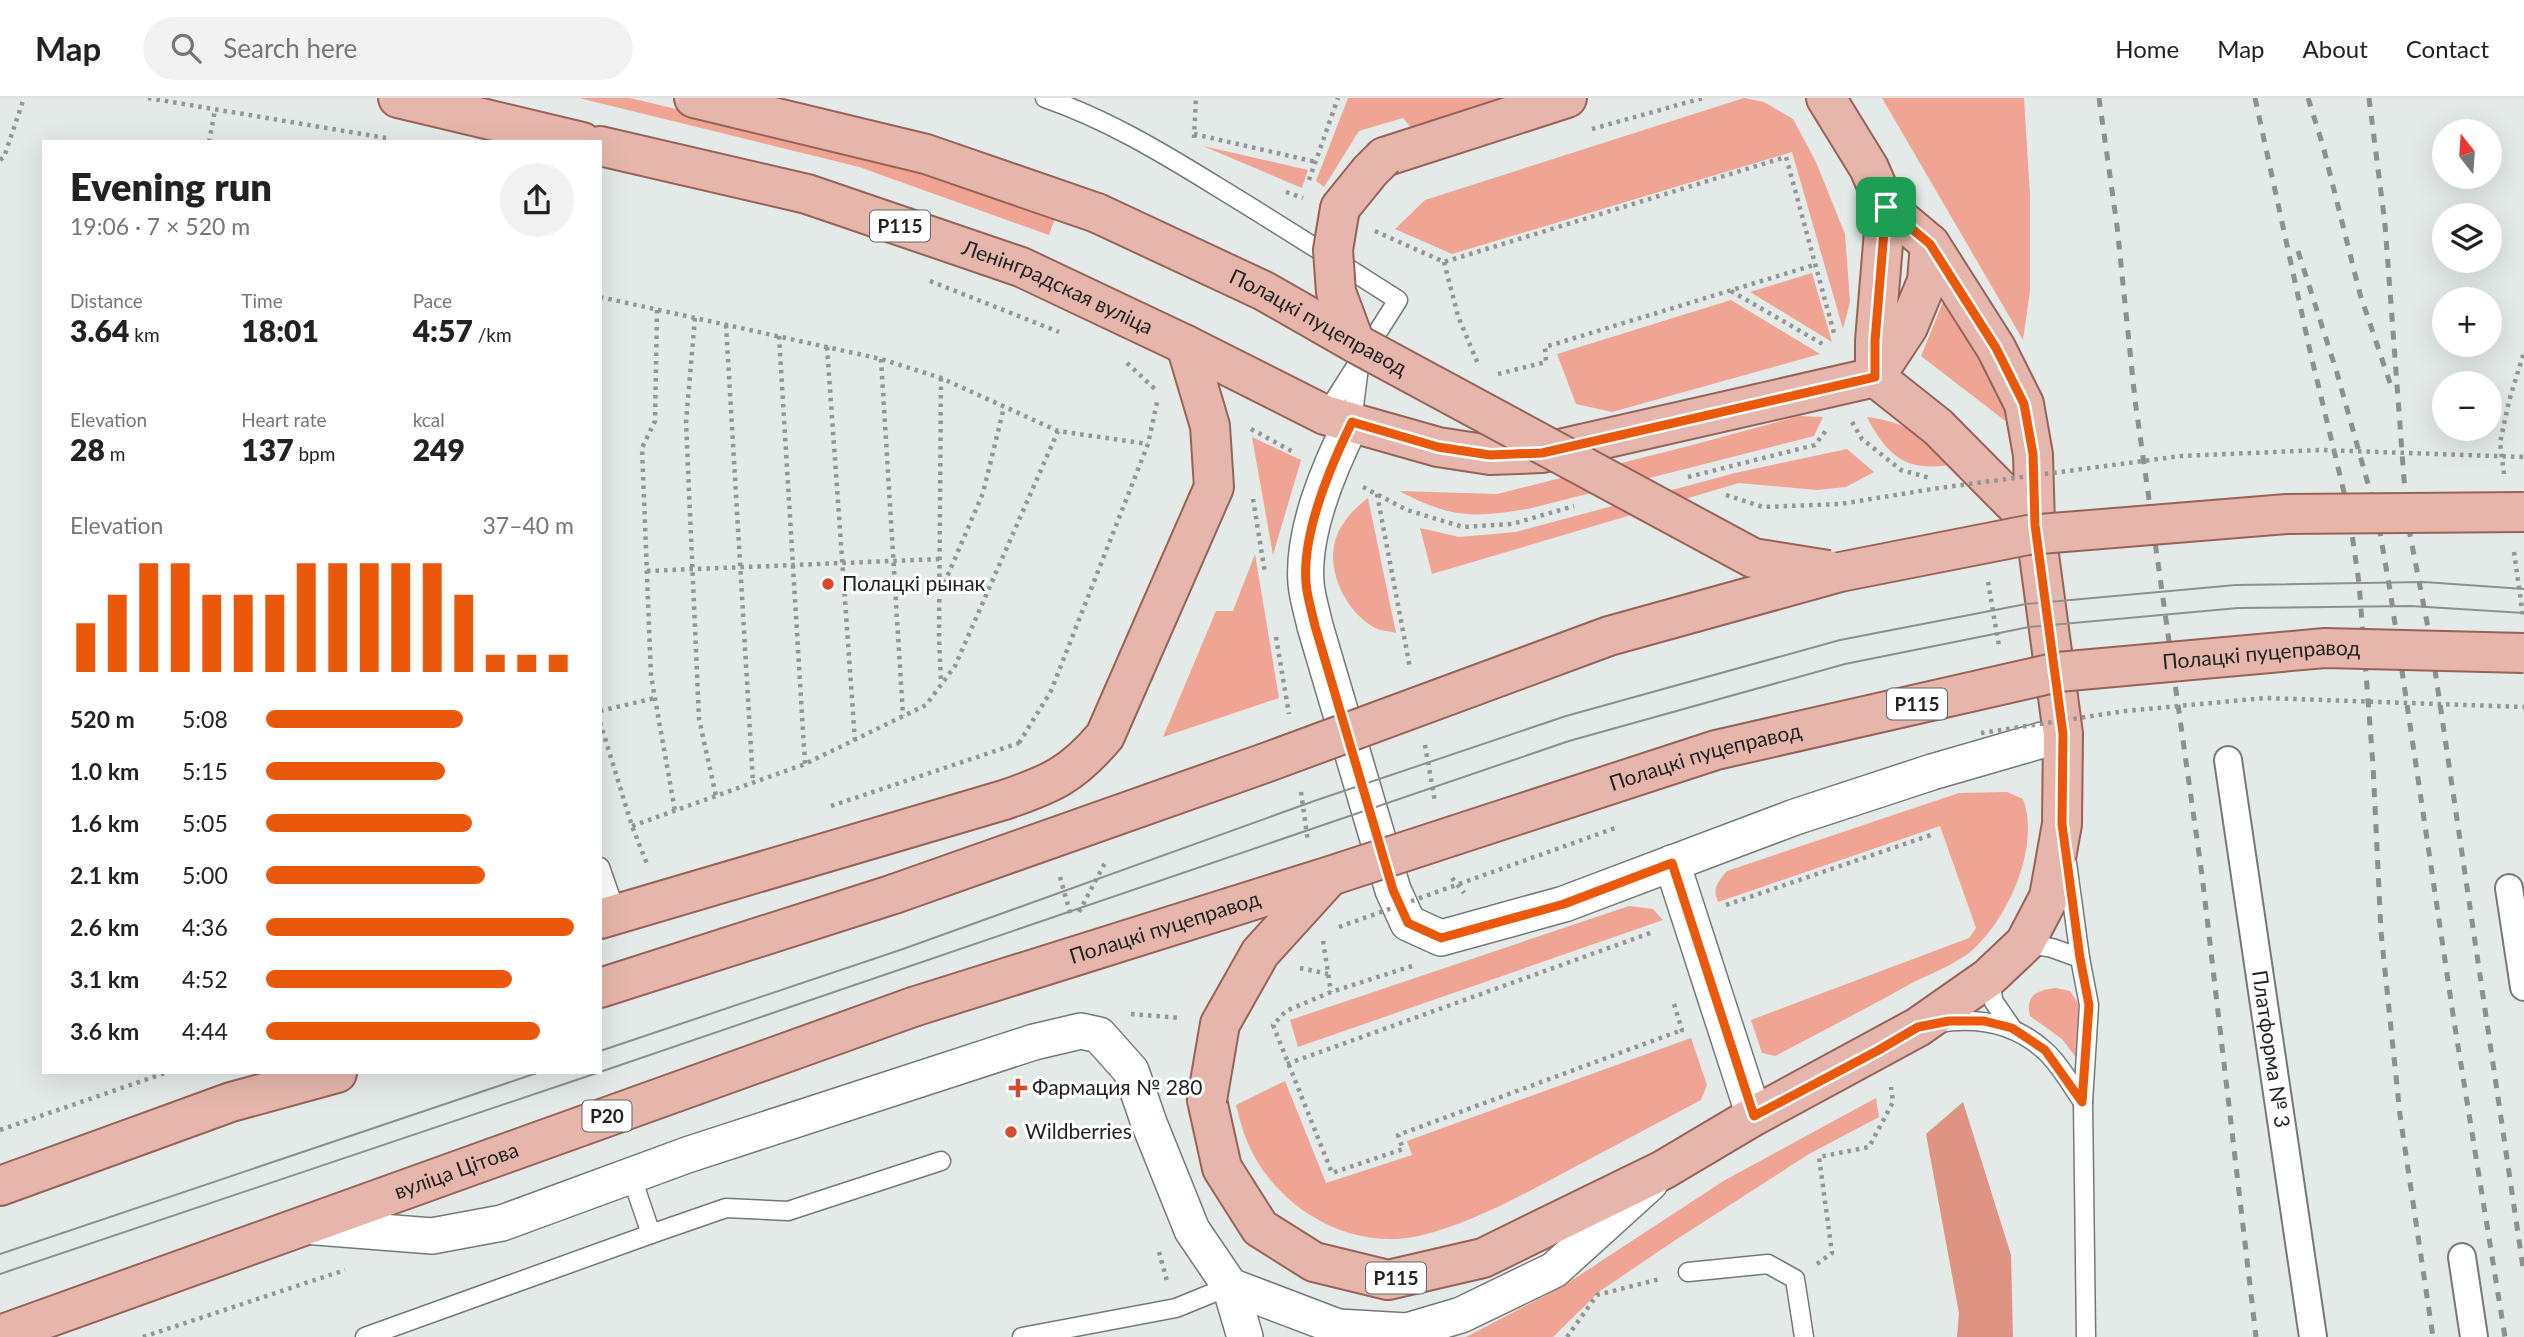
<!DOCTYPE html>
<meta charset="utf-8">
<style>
body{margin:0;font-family:Lato,sans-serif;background:#f2f2f2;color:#222;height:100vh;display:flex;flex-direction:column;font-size:26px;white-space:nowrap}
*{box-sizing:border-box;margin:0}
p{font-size:23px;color:#767676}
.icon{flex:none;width:38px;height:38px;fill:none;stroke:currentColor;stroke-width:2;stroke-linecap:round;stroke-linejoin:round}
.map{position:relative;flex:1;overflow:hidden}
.side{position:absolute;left:42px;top:42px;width:560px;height:934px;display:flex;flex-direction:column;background:#fff;border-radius:0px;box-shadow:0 7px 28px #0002}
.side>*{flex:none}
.needle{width:46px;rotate:343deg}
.tools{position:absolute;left:2432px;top:21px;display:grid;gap:14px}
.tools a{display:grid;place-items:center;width:70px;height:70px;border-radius:50%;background:#fff;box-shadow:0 7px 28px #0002;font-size:35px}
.pin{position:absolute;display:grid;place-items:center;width:60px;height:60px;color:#fff;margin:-30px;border-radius:14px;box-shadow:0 4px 10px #0006}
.round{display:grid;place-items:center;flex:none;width:74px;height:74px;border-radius:37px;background:#f2f2f2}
.summary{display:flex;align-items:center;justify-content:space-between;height:119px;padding:0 28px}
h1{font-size:38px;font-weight:800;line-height:52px}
.stats{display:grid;grid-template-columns:repeat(3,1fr);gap:10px;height:119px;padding:7px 28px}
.stats div{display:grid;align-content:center}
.stats b{font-size:30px;font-weight:800}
.stats small{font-size:19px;font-weight:400}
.stats p{font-size:19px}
.chart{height:196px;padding:14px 28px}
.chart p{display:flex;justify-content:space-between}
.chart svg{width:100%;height:126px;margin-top:7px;stroke:#ea580c;stroke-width:6}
ul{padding:0 28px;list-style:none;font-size:23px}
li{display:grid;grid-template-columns:112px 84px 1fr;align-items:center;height:52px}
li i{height:18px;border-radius:9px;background:#ea580c}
header{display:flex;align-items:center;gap:42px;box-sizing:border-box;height:98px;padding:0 35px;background:#fff;border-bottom:2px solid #e0e0e0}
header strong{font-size:33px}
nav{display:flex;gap:38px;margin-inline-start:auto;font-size:24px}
.search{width:490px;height:63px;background:#f2f2f2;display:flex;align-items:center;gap:18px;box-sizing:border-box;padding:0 24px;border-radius:38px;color:#767676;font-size:26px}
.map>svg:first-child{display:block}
.green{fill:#f0a594}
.forest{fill:#de9383}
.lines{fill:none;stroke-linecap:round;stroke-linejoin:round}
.service-casing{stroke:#747977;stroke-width:21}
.pedestrian-casing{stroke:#747977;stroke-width:30}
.minor-casing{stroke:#747977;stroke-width:38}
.primary-casing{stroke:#966358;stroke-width:42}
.path{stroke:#929694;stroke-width:4.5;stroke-dasharray:3.5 5;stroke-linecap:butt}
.service{stroke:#fff;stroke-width:18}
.pedestrian{stroke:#fff;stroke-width:26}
.minor{stroke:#fff;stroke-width:35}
.primary{stroke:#e6b6ac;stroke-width:38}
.tram{stroke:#8c908e;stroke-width:2}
.rail{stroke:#8c908e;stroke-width:5;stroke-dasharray:9 9;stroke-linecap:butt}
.primary-bridge-casing{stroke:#966358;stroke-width:42;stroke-linecap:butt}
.path-bridge{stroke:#929694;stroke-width:4.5;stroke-dasharray:3.5 5;stroke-linecap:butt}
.primary-bridge{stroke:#e6b6ac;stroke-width:38}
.route-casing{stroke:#fff;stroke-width:14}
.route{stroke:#ea580c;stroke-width:9}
.poi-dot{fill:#d64a30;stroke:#fff;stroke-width:2.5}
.labels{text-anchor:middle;stroke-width:6;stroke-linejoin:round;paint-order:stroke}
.shield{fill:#fff;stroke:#646564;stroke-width:2}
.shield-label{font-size:19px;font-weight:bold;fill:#212322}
.street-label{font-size:21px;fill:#212322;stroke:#fff}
.poi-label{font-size:21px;fill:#212322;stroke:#fff;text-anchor:start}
</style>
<header>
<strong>Map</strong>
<div class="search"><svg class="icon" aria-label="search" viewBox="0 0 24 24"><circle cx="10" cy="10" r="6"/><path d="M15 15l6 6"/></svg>Search here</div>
<nav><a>Home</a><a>Map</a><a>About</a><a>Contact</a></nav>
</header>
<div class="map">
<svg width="2524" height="1239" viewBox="0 0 2524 1239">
<rect width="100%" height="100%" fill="#e4eae7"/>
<!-- green -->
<g class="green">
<polygon points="579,0 630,0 865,56 1057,115 1049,137 859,69"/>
<polygon points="1348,0 1504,0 1411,30 1403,20 1359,33 1324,89 1316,83"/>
<polygon points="1744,0 1764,4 1793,21 1816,64 1845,136 1850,204 1843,231 1792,54 1452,156 1395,131 1425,102"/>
<polygon points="1882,0 2024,0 2030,96 2030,193 2023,242"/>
<polygon points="1203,48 1308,72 1302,90"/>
<polygon points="1812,175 1832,244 1750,194"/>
<polygon points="1945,199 1970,233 2015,324 2004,322 1921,258"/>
<polygon points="1731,202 1820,256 1612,314 1576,306 1557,256"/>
<path d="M1799 318 1823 319 1814 338 1532 410C1475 420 1452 421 1399 393L1497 396 1685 349Z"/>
<path d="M1867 319C1909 324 1924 340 1955 366 1908 375 1888 360 1867 319Z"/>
<polygon points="1252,339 1301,362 1273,457"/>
<polygon points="1847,351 1874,374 1846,389 1817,392 1739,385 1432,476 1420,430 1459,439 1516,434 1735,375"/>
<path d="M1368 400 1396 535C1389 533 1381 533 1375 530 1345 513 1324 470 1337 437 1344 421 1355 410 1368 400Z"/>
<polygon points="1255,456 1279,600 1163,639 1216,513 1233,513"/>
<path d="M2007 694 2023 701C2041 749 2007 824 1969 855 1953 867 1930 876 1912 885 1867 910 1821 934 1775 958L1762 955 1751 922 1969 840 1976 830 1940 728 1718 804C1712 790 1718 784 1727 773L1959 695Z"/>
<polygon points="1629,808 1653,811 1663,822 1298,949 1290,922"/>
<path d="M2056 890 2070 893 2078 905V962L2062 941 2030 918C2025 897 2037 892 2056 890Z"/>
<path d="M1691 940 1707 987 1701 1002C1657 1025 1613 1049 1569 1072 1520 1098 1473 1125 1419 1138 1346 1154 1270 1106 1245 1038 1241 1028 1239 1017 1236 1007L1285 983 1326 1085 1412 1057 1407 1043Z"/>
<polygon points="1876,1000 1879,1019 1809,1056 1674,1143 1600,1193 1553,1239 1466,1239 1563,1188 1725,1082"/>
</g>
<!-- forest -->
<polygon class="forest" points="1963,1004 2011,1157 2013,1239 1957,1239 1959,1215 1926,1036"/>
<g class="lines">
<!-- service casing -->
<g class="service-casing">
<g id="service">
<path d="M1045 0C1106 21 1161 54 1216 88 1277 125 1338 164 1398 202L1325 317"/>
<polyline points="1352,324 1359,269"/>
<polyline points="2067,765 2080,860 2089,907 2083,1004 2086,1239"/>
<polyline points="600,769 616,815"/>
<polyline points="2025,845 2052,850 2080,860"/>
<polyline points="1988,880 1994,904 2012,930"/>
<path d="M1938 925C1976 919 2014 925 2044 952 2059 965 2071 987 2083 1004"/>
<polyline points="631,1077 651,1136 726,1110 788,1113 941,1063"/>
<polyline points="1688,1174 1768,1166 1795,1181 1804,1239"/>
<polyline points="365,1239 651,1136"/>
<polyline points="1022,1239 1176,1210 1230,1188"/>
</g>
</g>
<!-- pedestrian casing -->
<g class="pedestrian-casing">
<g id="pedestrian">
<path id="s1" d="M2228 662 2313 1239"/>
<polyline points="2509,790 2524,889"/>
<polyline points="2462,1159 2474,1239"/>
</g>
</g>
<!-- minor casing -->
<g class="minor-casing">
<g id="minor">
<path d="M1352 324C1329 370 1302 433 1306 485 1307 499 1312 514 1315 528L1393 792 1408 825 1441 840 1564 806 1795 719 1932 674 2063 636"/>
<polyline points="1672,765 1754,1018"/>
<polyline points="304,1128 432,1138 502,1125 687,1057 1034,944 1081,933 1099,937 1131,973 1149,1025 1192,1132 1230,1188 1245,1239"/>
<polyline points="1230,1188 1338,1229 1407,1233"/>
<polyline points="1397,1239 1407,1233 1461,1217 1554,1172 1650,1085"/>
</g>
</g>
<!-- primary casing -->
<g class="primary-casing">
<g id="primary">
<polyline points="398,0 582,44"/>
<polyline points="694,0 926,56 1097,115"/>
<polyline points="1826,0 1869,70 1886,109 1875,243 1875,279"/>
<path id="s2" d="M600 48 807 96 1021 169 1186 247 1325 317 1438 349 1490 357 1542 355 1875 279 1908 229 1927 183 1930 146"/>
<polyline points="1384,59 1567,0"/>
<polyline points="1875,279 1938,329 2035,427"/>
<path d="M600 821 1004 702C1051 686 1072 677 1105 638L1214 389 1210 328 1186 247"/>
<polyline points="600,890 894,796"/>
<polyline points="1207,1002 1222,1070 1260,1130 1314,1164 1388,1182 1483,1160 1663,1072 1754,1018 1918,929 1988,880 2025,845 2049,799 2062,726 2063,636 2035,427 2033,357 2024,306 1996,250 1930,146 1886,109"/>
<polyline points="0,1088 231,1004 337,975"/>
<path id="s3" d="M0 1237 913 909"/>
</g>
</g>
<!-- path -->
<g class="path">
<polyline points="148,0 386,40"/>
<polyline points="1592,31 1703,0"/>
<polyline points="1194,36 1316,64"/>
<polyline points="1194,40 1196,0"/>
<polyline points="209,44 215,12"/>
<polyline points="0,62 4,59 24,0"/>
<polyline points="1309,82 1338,0"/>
<polyline points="1286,94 1303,100"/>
<polyline points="1375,133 1444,164 1786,59 1834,235"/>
<polyline points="1444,164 1458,218 1478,266"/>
<polyline points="930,183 1059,234"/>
<polyline points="1731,193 1826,248"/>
<polyline points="600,199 881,261 941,280 1058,333 1148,346"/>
<polyline points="657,212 655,323 642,350 651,578 675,713"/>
<polyline points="695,220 686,324 699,621 716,698"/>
<polyline points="726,227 753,685"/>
<polyline points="779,238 805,666"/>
<polyline points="827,249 855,643"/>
<polyline points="881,261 903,618"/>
<polyline points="1127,265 1156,292"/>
<polyline points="1498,276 1546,264 1545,249 1814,167"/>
<polyline points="941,280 939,538 941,586"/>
<polyline points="1852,324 1862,341 1901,372 1930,380"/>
<polyline points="1251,331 1295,355"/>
<polyline points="2504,376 2500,345 2509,303 2524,254"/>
<polyline points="1688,379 1815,347 1828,330"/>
<polyline points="1363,389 1407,412 1463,429 1512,426 1574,408"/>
<polyline points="1377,396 1410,570"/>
<polyline points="1253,401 1265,475"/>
<polyline points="2514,454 2523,518"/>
<polyline points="647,473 940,461"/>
<polyline points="1988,484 1999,548"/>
<polyline points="941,493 983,395 1004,309"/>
<polyline points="1276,539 1289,616"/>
<polyline points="600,613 655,600"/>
<polyline points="600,624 632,728 647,766"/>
<polyline points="1019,645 1051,593 1148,346 1158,300"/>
<polyline points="1425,647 1435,704"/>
<polyline points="1301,694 1308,744"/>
<polyline points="831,708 1019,645 1020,647"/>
<polyline points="632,728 805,666 926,607 955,568 1058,333"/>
<polyline points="1060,779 1071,818"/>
<polyline points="1452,780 1464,795"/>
<polyline points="1726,807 1934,736"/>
<polyline points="1079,814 1106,763"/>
<polyline points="1323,843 1331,894"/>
<polyline points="1412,868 1331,894 1286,913 1273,927 1332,1075 1403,1051 1398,1037 1682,932"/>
<polyline points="1300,870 1328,876"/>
<polyline points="1674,906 1682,932 1684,932"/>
<polyline points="1131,916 1181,920"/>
<polyline points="1287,966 1653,834"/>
<polyline points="0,1032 165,975"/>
<polyline points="1159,1154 1167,1183"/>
<polyline points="1817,1166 1832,1155 1819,1059 1869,1049 1893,1004 1891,989"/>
<polyline points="143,1239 345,1172"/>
<polyline points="1567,1239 1597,1197 1660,1181"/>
</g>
<!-- service -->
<use href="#service" class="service"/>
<!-- pedestrian -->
<use href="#pedestrian" class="pedestrian"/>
<!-- minor -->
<use href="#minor" class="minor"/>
<!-- primary -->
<use href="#primary" class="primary"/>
<!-- tram -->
<g class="tram">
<polyline points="600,953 903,851 1317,702 1566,618 1840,542 2026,506 2236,487 2424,484 2524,491"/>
<polyline points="600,974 1569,643 1845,566 2029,529 2238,510 2411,508 2524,515"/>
<polyline points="0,1156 537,975"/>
<polyline points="0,1176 597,975"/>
</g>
<!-- rail -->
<g class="rail">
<polyline points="2099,0 2117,128 2135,302 2202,777 2256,1239"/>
<polyline points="2255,0 2310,253 2349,415 2359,485 2373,667 2381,834 2400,1017 2433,1239"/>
<polyline points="2308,0 2323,48 2360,196 2390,285"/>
<polyline points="2369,0 2385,126 2407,421 2431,545 2524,1176"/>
<polyline points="2298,153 2337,275 2377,418 2390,492 2454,923 2505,1239"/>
</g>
<!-- primary-bridge casing -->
<g class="primary-bridge-casing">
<g id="primary-bridge">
<path id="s4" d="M1097 115 1264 193 1355 245 1753 460 1828 472"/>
<polyline points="1355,245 1336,194 1333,152 1340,110 1370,73 1384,59"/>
<polyline points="894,796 1265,665 1609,538 1840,474 2028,437 2287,416 2524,414"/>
<path id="s5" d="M913 909 1330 778 1716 652 2058 574 2325 550 2524 555"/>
<polyline points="1207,1002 1220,926 1260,855 1329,779"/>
</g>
</g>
<!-- path-bridge -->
<g class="path-bridge">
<polyline points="1726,397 1763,409 1840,406 1939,390 2181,358 2321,352 2524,359"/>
<polyline points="1981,635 2125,613 2265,600 2524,609"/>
<polyline points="1339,829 1618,729"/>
</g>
<!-- primary-bridge -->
<use href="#primary-bridge" class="primary-bridge"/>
</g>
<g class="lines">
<!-- route casing -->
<g class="route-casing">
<path id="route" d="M1886 109 1930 146 1996 250 2024 306 2033 356 2035 427 2063 636 2062 726 2080 860 2089 907 2082 1004 2045 952 2012 930 1984 923H1949L1918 929 1877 953 1754 1018 1672 765 1564 806 1441 840 1408 825 1393 792 1315 528C1312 514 1307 499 1306 485 1302 435 1330 369 1352 324L1438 349 1490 357 1542 355 1875 279V243Z"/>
</g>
<!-- route -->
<use href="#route" class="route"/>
</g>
<!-- markers -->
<g class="poi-dot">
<circle cx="828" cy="486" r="7"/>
<path d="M1014.5 979.5h7v7h7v7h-7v7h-7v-7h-7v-7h7z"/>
<circle cx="1011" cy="1034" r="7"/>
</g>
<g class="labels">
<!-- shield labels -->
<g class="shield">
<rect x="870" y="112.5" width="60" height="31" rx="5"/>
<rect x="1887" y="590.5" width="60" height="31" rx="5"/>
<rect x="582.5" y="1002.5" width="49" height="31" rx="5"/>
<rect x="1366" y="1164.5" width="60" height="31" rx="5"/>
</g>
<g class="shield-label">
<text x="900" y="135">Р115</text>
<text x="1917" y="613">Р115</text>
<text x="607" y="1025">Р20</text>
<text x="1396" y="1187">Р115</text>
</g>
<!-- street labels -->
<g class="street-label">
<text dy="7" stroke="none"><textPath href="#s2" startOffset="480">Ленінградская вуліца</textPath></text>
<text dy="7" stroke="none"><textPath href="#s4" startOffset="247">Полацкі пуцеправод</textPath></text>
<text dy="7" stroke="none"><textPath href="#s5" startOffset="1398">Полацкі пуцеправод</textPath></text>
<text dy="7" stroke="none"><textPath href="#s5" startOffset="831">Полацкі пуцеправод</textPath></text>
<text dy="7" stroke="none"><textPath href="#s5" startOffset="264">Полацкі пуцеправод</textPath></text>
<text dy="7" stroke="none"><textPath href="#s1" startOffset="292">Платформа № 3</textPath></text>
<text dy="7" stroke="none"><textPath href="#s3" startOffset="485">вуліца Цітова</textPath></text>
</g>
<!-- poi labels -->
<g class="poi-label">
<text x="842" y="493">Полацкі рынак</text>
<text x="1032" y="997">Фармация № 280</text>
<text x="1025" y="1041">Wildberries</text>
</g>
</g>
</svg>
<div class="tools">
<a><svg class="needle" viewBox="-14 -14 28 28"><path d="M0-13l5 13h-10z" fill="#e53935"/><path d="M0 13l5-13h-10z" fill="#767676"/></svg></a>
<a><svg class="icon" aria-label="layers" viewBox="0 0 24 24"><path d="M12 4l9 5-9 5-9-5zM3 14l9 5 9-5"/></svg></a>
<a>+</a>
<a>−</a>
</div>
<div class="pin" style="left:1886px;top:109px;background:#1e9e55"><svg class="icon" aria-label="arrive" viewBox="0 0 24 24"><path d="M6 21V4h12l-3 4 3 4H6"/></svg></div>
<section class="side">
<div class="summary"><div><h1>Evening run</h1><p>19:06 · 7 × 520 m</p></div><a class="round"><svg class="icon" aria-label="share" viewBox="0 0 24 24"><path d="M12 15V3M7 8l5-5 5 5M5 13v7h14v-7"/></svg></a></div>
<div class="stats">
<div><p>Distance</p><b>3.64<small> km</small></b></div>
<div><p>Time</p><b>18:01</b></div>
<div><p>Pace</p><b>4:57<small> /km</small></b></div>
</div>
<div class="stats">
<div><p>Elevation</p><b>28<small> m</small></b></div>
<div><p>Heart rate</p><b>137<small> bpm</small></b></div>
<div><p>kcal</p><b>249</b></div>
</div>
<div class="chart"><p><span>Elevation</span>37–40 m</p>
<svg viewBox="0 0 160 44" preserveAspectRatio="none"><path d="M5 44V27M15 44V17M25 44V6M35 44V6M45 44V17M55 44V17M65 44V17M75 44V6M85 44V6M95 44V6M105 44V6M115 44V6M125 44V17M135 44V38M145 44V38M155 44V38"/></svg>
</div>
<ul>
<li><b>520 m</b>5:08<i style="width:64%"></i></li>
<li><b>1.0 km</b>5:15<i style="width:58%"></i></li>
<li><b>1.6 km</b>5:05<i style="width:67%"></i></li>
<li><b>2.1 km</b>5:00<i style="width:71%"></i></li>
<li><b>2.6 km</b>4:36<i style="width:100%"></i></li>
<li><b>3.1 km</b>4:52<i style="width:80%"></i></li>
<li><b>3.6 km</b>4:44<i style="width:89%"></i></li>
</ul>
</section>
</div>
